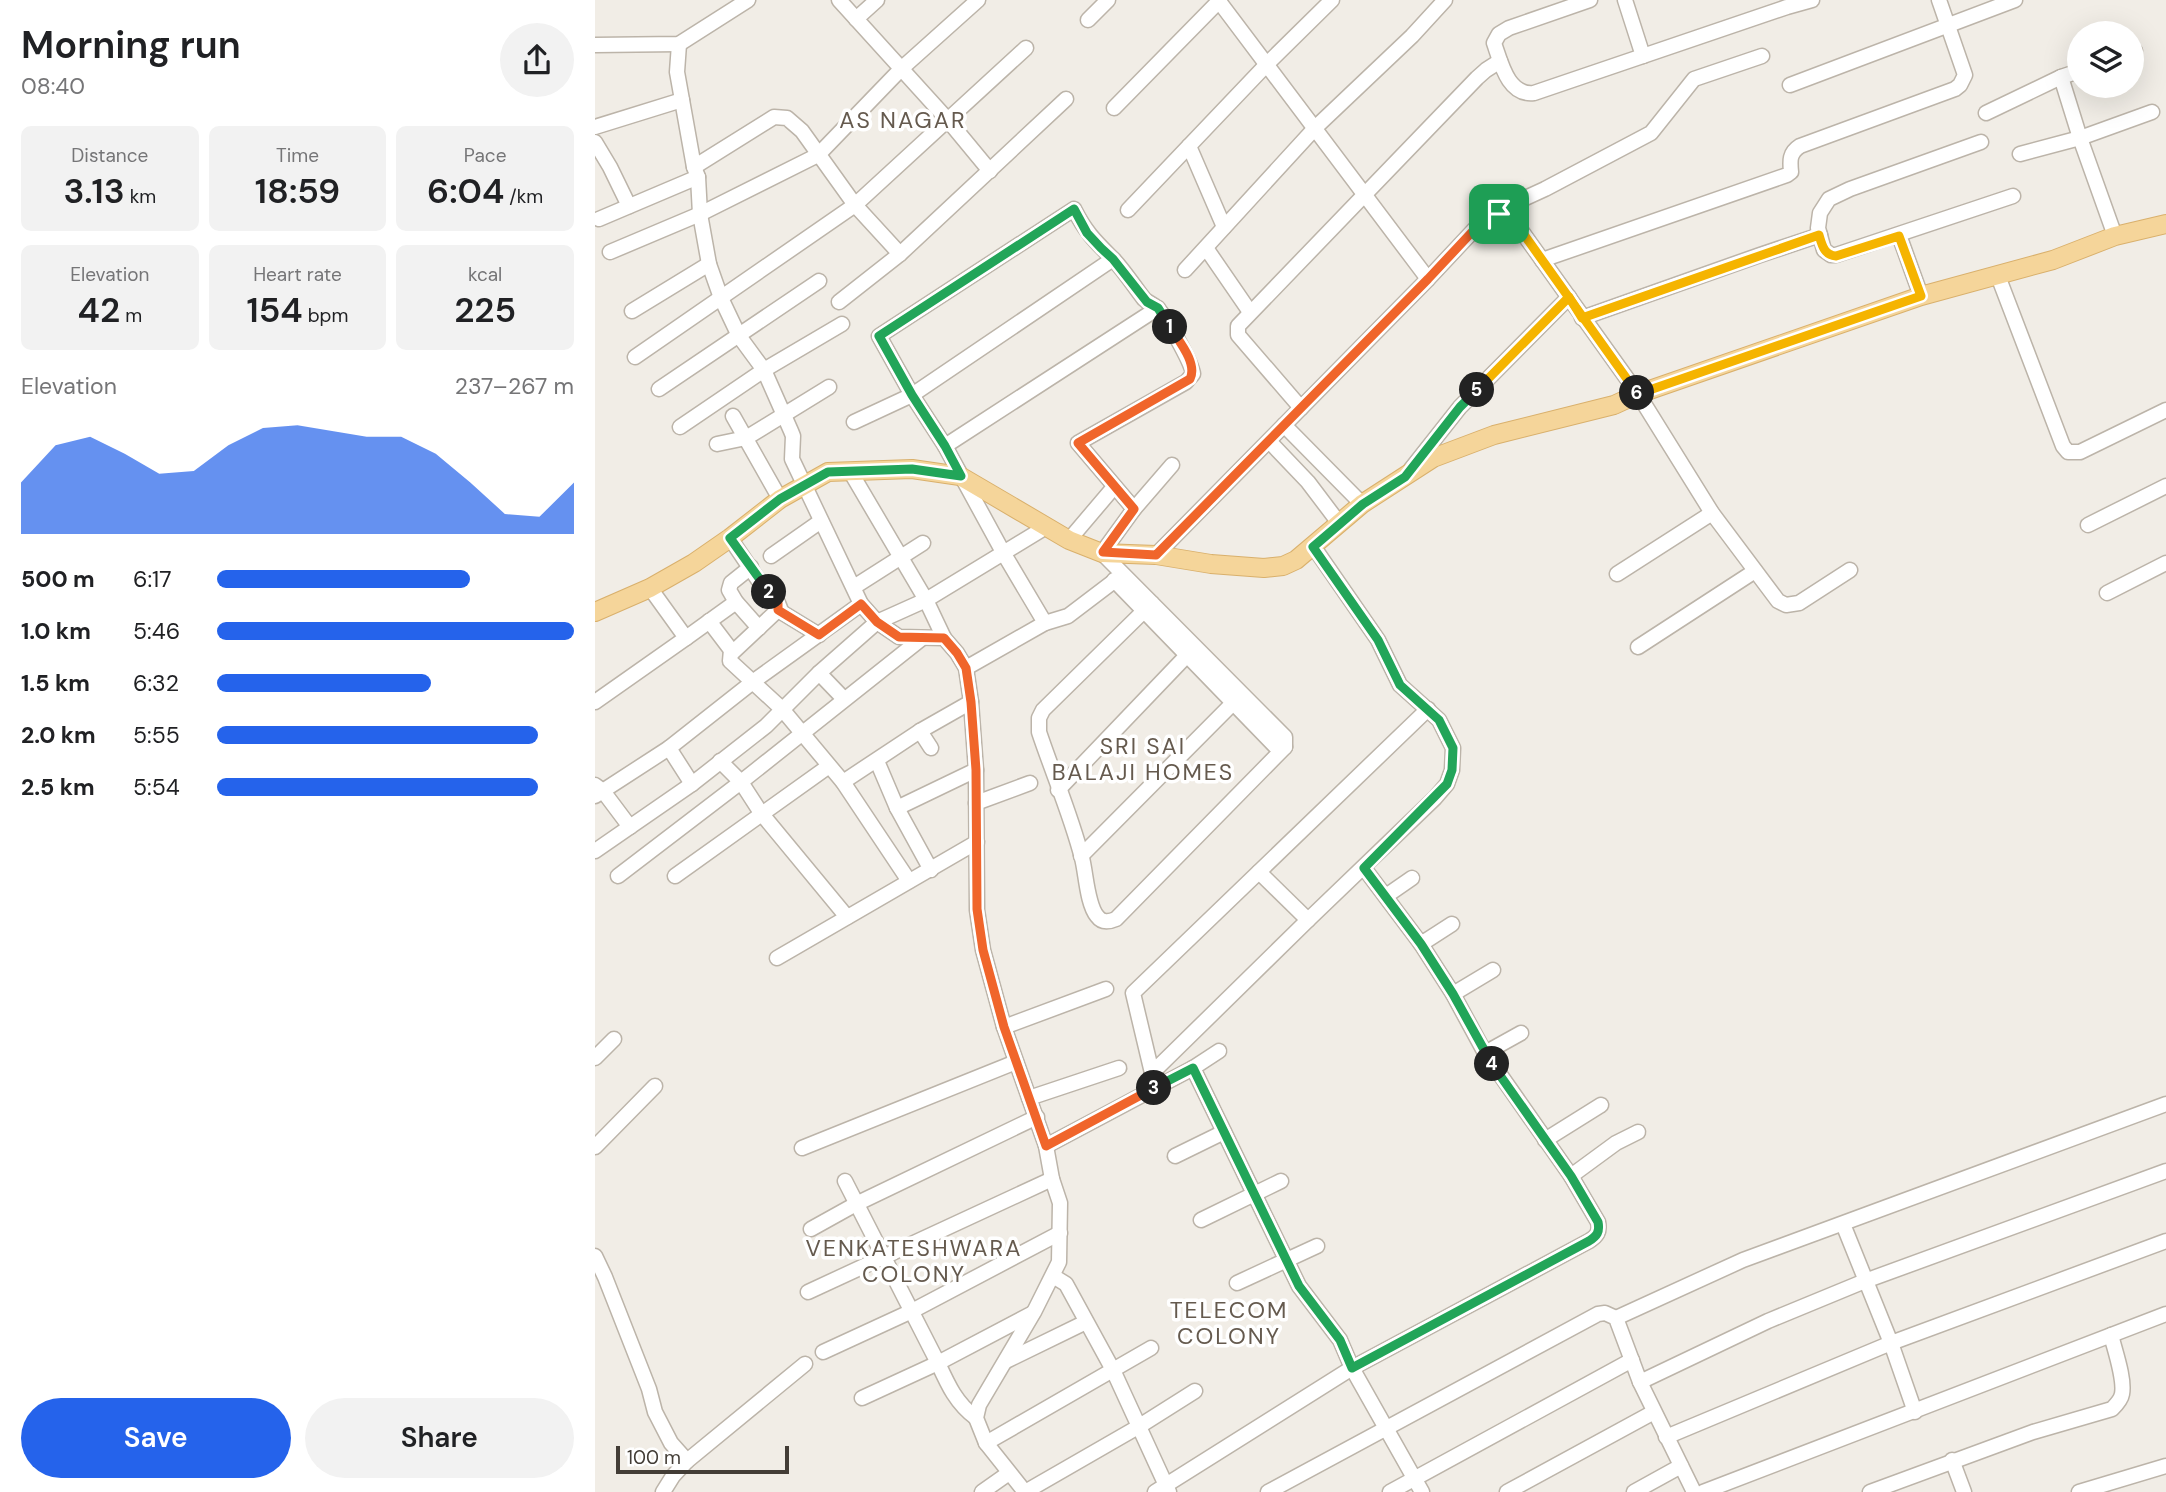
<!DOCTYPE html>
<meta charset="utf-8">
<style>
body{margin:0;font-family:"DM Sans",sans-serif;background:#f2f2f2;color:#202124;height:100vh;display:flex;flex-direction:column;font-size:26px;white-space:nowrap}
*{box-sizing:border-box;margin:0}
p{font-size:23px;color:#757577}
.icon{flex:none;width:38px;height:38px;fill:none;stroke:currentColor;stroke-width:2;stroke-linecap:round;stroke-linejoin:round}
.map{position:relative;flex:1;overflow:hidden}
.details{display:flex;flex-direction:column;background:#fff;width:595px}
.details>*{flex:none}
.tools{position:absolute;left:1472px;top:21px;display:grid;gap:14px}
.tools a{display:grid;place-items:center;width:77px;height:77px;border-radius:50%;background:#fff;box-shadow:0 7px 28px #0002;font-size:35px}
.scale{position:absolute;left:21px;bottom:18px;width:173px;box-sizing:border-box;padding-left:7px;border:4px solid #433d36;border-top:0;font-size:19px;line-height:24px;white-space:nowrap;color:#433d36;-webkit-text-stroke:5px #fff;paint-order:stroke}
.pin{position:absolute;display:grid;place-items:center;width:60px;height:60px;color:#fff;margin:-30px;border-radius:14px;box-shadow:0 4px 10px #0006}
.km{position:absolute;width:35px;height:35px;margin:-18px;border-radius:50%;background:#222;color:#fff;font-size:19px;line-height:35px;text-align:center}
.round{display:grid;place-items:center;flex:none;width:74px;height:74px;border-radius:37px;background:#f2f2f2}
.head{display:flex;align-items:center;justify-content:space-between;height:119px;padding:0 21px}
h1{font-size:38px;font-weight:600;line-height:52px}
.figures{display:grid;grid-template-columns:repeat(3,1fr);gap:10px;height:119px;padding:7px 21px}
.figures div{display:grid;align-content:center;border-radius:10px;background:#f2f2f2;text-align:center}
.figures b{font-size:35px;font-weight:600}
.figures small{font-size:19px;font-weight:400}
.figures p{font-size:19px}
.chart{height:196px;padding:14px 21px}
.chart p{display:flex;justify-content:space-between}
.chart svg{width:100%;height:126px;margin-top:7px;fill:#2563eb;opacity:.7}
.cta{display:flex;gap:14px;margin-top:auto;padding:14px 21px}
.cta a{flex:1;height:80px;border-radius:42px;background:#2563eb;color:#fff;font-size:28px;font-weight:600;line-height:80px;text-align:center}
.cta a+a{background:#f2f2f2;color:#202124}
ul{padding:0 21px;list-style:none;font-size:23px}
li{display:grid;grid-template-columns:112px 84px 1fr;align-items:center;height:52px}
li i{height:18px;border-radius:9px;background:#2563eb}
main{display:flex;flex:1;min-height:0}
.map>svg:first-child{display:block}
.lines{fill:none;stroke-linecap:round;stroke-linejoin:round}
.minor-casing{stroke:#bcb4a9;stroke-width:17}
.major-casing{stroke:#d9b06c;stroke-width:20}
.minor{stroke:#fff;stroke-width:14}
.major{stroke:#f5d59a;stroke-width:18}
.split-1-casing{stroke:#fff;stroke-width:14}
.split-2-casing{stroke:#fff;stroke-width:14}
.split-3-casing{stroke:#fff;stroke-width:14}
.split-4-casing{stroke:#fff;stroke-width:14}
.split-5-casing{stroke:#fff;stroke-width:14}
.split-6-casing{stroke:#fff;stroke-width:14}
.split-7-casing{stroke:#fff;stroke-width:14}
.split-1{stroke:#f0652b;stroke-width:9}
.split-2{stroke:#22a559;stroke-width:9}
.split-3{stroke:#f0652b;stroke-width:9}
.split-4{stroke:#22a559;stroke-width:9}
.split-5{stroke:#22a559;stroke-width:9}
.split-6{stroke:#f5b400;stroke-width:9}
.split-7{stroke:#f5b400;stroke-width:9}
.labels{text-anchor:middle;stroke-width:7;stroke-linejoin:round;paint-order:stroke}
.neighbourhood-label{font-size:23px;letter-spacing:2px;fill:#655a4e;stroke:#fff}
</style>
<main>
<section class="details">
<div class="head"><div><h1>Morning run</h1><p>08:40</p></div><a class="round"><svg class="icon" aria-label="share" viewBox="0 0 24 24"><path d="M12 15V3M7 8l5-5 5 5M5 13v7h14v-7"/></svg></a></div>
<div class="figures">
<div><p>Distance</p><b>3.13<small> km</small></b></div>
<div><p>Time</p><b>18:59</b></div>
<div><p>Pace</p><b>6:04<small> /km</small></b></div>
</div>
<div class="figures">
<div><p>Elevation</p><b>42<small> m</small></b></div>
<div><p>Heart rate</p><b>154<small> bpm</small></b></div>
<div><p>kcal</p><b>225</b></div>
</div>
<div class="chart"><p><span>Elevation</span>237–267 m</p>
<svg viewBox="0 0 160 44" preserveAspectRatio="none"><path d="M0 44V26L10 13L20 10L30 16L40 23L50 22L60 13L70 7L80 6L90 8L100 10L110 10L120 16L130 26L140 37L150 38L160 26V44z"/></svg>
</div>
<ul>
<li><b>500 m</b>6:17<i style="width:71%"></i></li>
<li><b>1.0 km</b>5:46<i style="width:100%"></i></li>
<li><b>1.5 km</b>6:32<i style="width:60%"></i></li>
<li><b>2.0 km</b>5:55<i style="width:90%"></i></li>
<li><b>2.5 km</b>5:54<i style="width:90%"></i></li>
</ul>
<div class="cta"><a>Save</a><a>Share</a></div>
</section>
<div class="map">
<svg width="1571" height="1492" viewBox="0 0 1571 1492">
<rect width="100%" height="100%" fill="#f1ede6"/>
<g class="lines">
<!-- minor casing -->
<g class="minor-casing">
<g id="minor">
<polyline points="244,0 352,119 395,171"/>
<polyline points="623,0 833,279"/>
<path d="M995 0 914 28 904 34 899 43C906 63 913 96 939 93L1192 7 1217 0"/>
<polyline points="1030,0 1048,56"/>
<polyline points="261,19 282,0"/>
<polyline points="493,20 513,0"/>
<polyline points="84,44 82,72 99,167 103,177 105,214 114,264 126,298 144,336 169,370 196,431 198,436 197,459 266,604 282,622 304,637 349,638 362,653 371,668 376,702 381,770 382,910 388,950 409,1027 451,1146 457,1179 465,1203 464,1262 439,1312 384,1405 381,1418 391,1443 430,1492"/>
<polyline points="0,45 84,44 153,0"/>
<polyline points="1536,53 1540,51"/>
<polyline points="1466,77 1485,138 1520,236"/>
<polyline points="1195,85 1420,0"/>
<polyline points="519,108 625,0"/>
<polyline points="1391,113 1466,77 1484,71"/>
<polyline points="0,127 87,100"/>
<polyline points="0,142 15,167 34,206"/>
<polyline points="1386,142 1255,189 1234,199 1225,213 1223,228 1229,250 1236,255 1241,255 1418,196"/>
<polyline points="594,146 629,227"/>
<polyline points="1425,154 1485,138 1557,112"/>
<polyline points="99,167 179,117 192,118 207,131 260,205 305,254"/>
<polyline points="533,210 672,64 737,0"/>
<polyline points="904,214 913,206 950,189 1056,133 1099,79 1167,56"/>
<polyline points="4,219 103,177"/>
<polyline points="1304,235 1326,296"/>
<polyline points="611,248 655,312"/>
<polyline points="15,252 105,214 223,155 306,69 383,0"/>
<path d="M947 260 1192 175 1196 172C1195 161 1194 153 1205 146L1360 89 1365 85 1370 75 1344 0"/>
<polyline points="590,270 721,127 817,36 850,0"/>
<polyline points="1403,276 1468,446 1473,452 1485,452 1571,410"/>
<polyline points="244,302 305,254 471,99"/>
<polyline points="37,311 114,264"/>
<polyline points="987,318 1165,255 1225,235"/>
<polyline points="40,357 260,205 431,48"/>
<polyline points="64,389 224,281"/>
<polyline points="706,408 643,335 643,326 882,78 891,70 905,61"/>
<polyline points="138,416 185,499"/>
<polyline points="259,422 317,395 518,259"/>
<polyline points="689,425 767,504"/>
<polyline points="85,427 169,370 247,324"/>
<polyline points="674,441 713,482 744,523"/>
<polyline points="122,444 151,438 234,387"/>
<polyline points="350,446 563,308"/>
<polyline points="816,469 865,407 974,297"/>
<polyline points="255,471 331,600 349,638"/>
<polyline points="1493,525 1571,486"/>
<polyline points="135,538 164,581 183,603 185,608 136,654"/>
<polyline points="474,540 519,487"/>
<path d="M561 555 833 279 892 216C910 213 913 218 925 229L1043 394 1117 513 1183 601 1191 605 1204 603 1255 570"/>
<polyline points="176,556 226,521"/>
<polyline points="156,567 136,583 134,590 141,602 164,628"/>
<polyline points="1022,574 1117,513"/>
<polyline points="519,580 680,746 690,747"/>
<polyline points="259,587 328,543"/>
<polyline points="1512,593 1571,563"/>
<path d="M557 603 448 710 444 718V732C458 774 476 815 487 858 491 873 492 904 502 916 507 923 514 922 521 919L690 747V737L507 553 539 509 577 465"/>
<polyline points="183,610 224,635"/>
<polyline points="114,621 136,650 135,661 187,709 248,782 314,881"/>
<path d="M450 623 409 554 350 446 317 395 284 336 479 209C491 233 501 242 519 260 530 272 539 286 549 299 553 303 558 304 562 308 570 315 597 363 598 374L591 382 483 443 539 509"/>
<polyline points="91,638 141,602"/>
<polyline points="1043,647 1160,571"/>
<polyline points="371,668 450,623 473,616 527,575"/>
<polyline points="224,673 249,699"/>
<polyline points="0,702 91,638 55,588"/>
<polyline points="325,731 336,748"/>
<polyline points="74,748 97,784"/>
<polyline points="125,761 146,782 166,813 252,917"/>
<polyline points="282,761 302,808 336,870"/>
<polyline points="248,782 325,731 376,702"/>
<polyline points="0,785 8,791 35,827"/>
<polyline points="463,790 598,649"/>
<polyline points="0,796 74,748 159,681 266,604"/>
<polyline points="381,803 435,783"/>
<polyline points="302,808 381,770"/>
<polyline points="0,851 97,784 171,726 224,673 282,622 331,600 451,527"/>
<polyline points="486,856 644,697"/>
<polyline points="664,872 713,920"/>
<polyline points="23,876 146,782 326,639"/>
<polyline points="80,876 234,766"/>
<polyline points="791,896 817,878"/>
<polyline points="826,944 857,924"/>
<polyline points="182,958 382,842"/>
<polyline points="858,994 898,970"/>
<polyline points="409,1027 511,989"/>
<polyline points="890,1053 926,1033"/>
<polyline points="0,1058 19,1039"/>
<polyline points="598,1068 704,1286 745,1340 757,1368 827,1492"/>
<polyline points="557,1073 538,993 833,709"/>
<polyline points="554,1091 557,1073 713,920 840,798 852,784 857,770 858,748 844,720 805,685 783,640 718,546"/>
<polyline points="434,1098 524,1068"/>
<polyline points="950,1140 1006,1105"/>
<polyline points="451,1146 598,1068 624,1051"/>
<polyline points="0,1147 60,1086"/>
<polyline points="207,1148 421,1062"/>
<polyline points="580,1156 629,1132"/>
<polyline points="976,1176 1021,1143 1043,1132"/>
<path d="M250 1181 343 1363C353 1385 361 1403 381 1418"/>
<polyline points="606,1220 686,1181"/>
<polyline points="1248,1224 1296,1343 1320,1412"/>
<polyline points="216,1229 261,1204 442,1117"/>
<polyline points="0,1256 10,1277 54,1389 60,1412 76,1443 92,1461 78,1476 68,1492"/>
<polyline points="458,1276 471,1284 518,1370 574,1492"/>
<polyline points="642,1283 722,1246"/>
<polyline points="213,1292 457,1179"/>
<polyline points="1021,1318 1148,1260 1571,1104"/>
<polyline points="228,1352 317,1311 465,1233"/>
<polyline points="411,1361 491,1322"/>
<polyline points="1045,1382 1173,1321 1270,1281 1571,1171"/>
<polyline points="267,1398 343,1363 438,1313"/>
<polyline points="1071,1437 1296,1343 1571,1241"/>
<polyline points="391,1443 556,1348"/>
<polyline points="1357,1460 1369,1492"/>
<polyline points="92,1461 210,1364"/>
<polyline points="387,1492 414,1473"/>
<polyline points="430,1492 543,1427 600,1391"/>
<path d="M560 1492 757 1368 994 1241C1002 1236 1005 1232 1003 1222L976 1176 890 1053 858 994 826 944 769 868"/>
<polyline points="673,1492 1003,1314 1010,1313 1021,1318 1045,1382 1099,1492"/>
<polyline points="795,1492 1037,1360"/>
<polyline points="912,1492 1059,1412"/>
<polyline points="1039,1492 1086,1466"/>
<polyline points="1108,1492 1571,1314"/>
<path d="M1275 1492 1438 1432 1517 1409C1521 1405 1526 1400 1527 1394 1530 1379 1520 1351 1516 1335"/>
<polyline points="1484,1492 1571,1466"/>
</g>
</g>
<!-- major casing -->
<g class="major-casing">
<polyline id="major" points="0,612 55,588 99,563 135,538 185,499 233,472 317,469 365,476 474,540 507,553 561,555 616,564 669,568 688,566 701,560 767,504 838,458 899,435 1019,405 1043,394 1326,296 1458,260 1520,236 1571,224"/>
</g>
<!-- minor -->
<use href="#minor" class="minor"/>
<!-- major -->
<use href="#major" class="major"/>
</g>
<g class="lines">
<!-- split-1 casing -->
<g class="split-1-casing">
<path id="split-1" d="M575 327C583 340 603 363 595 379L483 443 539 509 508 552 561 555 833 279 892 216 904 214"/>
</g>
<!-- split-2 casing -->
<g class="split-2-casing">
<polyline id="split-2" points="174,592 135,538 185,499 233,472 317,469 366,476 350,446 317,395 284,336 479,209 492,233 506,248 518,259 552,302 563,308 575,327"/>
</g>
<!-- split-3 casing -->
<g class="split-3-casing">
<polyline id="split-3" points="174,592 183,603 183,610 224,635 266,604 282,622 304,637 349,638 362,653 371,668 376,702 381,770 382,909 388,950 409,1027 451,1146 559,1088"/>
</g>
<!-- split-4 casing -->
<g class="split-4-casing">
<path id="split-4" d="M559 1088 598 1068 704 1286 745 1340 757 1368 994 1241C1002 1236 1005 1232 1003 1222L976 1176 897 1064"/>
</g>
<!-- split-5 casing -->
<g class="split-5-casing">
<polyline id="split-5" points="882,390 865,407 810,477 768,504 718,547 783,640 805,685 844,720 858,748 857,770 852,784 769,868 826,944 858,994 897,1064"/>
</g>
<!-- split-6 casing -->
<g class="split-6-casing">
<path id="split-6" d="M882 390 974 297 987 318 1224 235C1227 245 1229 255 1241 256L1304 236 1326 296 1043 394 1042 393"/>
</g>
<!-- split-7 casing -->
<g class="split-7-casing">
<polyline id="split-7" points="904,214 913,218 925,229 1042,393"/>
</g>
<!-- split-1 -->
<use href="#split-1" class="split-1"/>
<!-- split-2 -->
<use href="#split-2" class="split-2"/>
<!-- split-3 -->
<use href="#split-3" class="split-3"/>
<!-- split-4 -->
<use href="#split-4" class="split-4"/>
<!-- split-5 -->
<use href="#split-5" class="split-5"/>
<!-- split-6 -->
<use href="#split-6" class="split-6"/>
<!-- split-7 -->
<use href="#split-7" class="split-7"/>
</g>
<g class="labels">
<!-- neighbourhood labels -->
<g class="neighbourhood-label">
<text x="308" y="128">AS NAGAR</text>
<text x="548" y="754">SRI SAI<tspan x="548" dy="26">BALAJI HOMES</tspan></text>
<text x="319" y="1256">VENKATESHWARA<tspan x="319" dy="26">COLONY</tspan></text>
<text x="634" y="1318">TELECOM<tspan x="634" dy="26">COLONY</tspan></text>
</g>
</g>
</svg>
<div class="tools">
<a><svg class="icon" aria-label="layers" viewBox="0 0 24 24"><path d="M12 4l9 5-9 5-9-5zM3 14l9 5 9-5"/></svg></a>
</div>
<div class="scale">100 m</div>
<div class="pin" style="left:904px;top:214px;background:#1e9e55"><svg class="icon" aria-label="arrive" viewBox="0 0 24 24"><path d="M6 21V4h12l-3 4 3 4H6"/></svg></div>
<b class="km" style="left:575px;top:327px">1</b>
<b class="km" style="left:174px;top:592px">2</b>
<b class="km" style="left:559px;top:1088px">3</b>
<b class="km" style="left:897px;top:1064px">4</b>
<b class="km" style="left:882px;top:390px">5</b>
<b class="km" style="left:1042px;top:393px">6</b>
</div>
</main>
